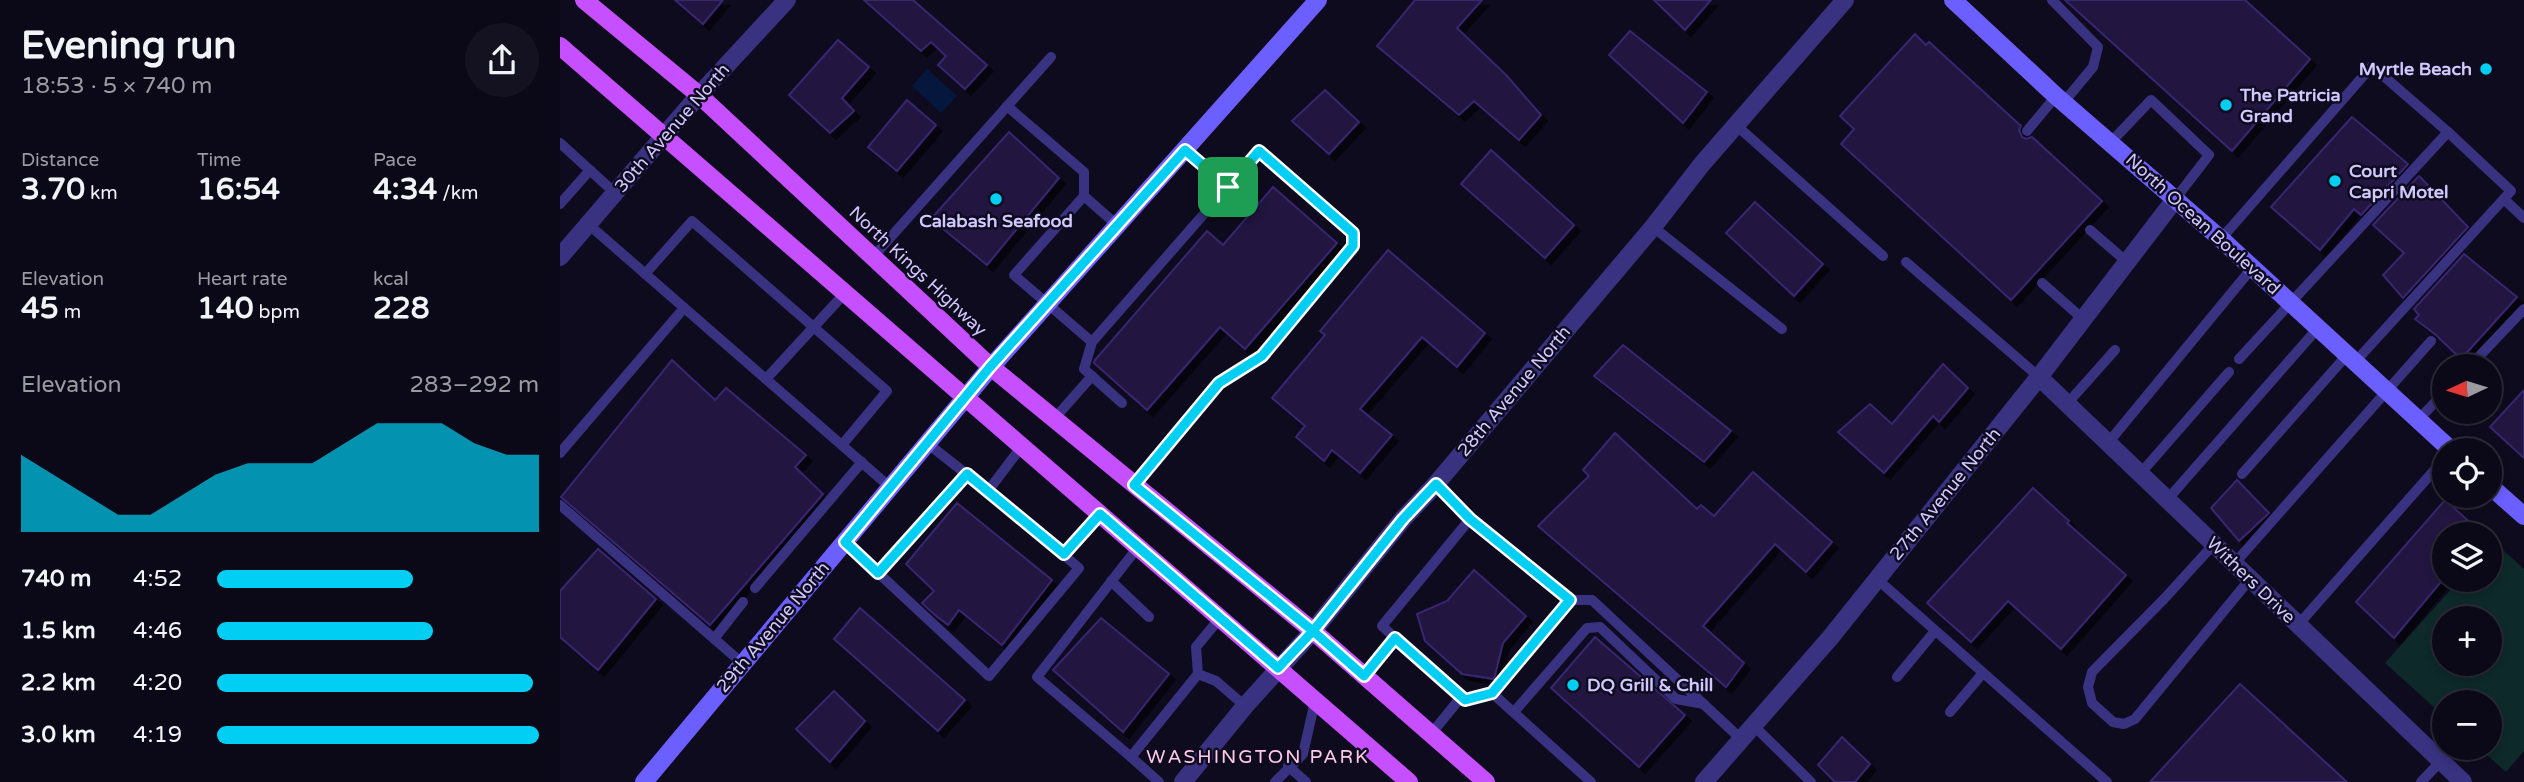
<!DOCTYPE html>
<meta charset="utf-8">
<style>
body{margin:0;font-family:"Varela Round",sans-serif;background:#141120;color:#f1f3f6;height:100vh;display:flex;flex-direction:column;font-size:26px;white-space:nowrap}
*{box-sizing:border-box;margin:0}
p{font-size:23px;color:#9a9aa1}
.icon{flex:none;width:38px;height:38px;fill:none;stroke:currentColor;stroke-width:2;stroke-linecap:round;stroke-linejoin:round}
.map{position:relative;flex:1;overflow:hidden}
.panel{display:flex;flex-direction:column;background:#0b0817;width:560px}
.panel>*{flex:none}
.needle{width:46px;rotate:266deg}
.fabs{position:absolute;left:1872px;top:354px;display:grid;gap:14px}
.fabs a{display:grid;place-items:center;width:70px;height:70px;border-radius:50%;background:#0b0817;box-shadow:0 4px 10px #0003,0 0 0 2px #2b2936;font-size:35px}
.pin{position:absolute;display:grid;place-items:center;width:60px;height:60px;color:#fff;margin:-30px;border-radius:14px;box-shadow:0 4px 10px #0006}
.round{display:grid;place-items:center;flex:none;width:74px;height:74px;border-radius:37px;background:#141120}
.head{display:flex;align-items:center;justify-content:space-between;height:119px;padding:0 21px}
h1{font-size:38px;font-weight:700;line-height:52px}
.stats{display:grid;grid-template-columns:repeat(3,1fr);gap:10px;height:119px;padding:7px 21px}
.stats div{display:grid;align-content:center}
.stats b{font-size:30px;font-weight:700}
.stats small{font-size:19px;font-weight:400}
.stats p{font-size:19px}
.chart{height:196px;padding:14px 21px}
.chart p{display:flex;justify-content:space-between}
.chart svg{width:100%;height:126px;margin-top:7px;fill:#00cef3;opacity:.7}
ul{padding:0 21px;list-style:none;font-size:23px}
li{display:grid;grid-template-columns:112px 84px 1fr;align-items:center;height:52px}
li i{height:18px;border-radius:9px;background:#00cef3}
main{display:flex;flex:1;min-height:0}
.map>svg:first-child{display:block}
.green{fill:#0d2929;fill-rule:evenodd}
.water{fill:#05173d}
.building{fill:#201541;stroke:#38266f;stroke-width:2;filter:url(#shadow)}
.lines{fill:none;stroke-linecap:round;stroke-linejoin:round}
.service{stroke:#393281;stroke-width:10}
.minor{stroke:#393281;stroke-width:18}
.secondary{stroke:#6c5fff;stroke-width:18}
.primary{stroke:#c64fff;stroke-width:18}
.route-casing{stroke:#fff;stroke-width:14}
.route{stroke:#00cef3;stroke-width:9}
.poi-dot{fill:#00cef3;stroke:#0f0b1f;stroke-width:2.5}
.labels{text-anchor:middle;stroke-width:5;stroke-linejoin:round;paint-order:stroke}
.poi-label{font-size:18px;font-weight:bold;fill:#d1c8ff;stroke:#0f0b1f;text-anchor:start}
.street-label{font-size:18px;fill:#d1c8ff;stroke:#0f0b1f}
.neighbourhood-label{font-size:19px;letter-spacing:2px;fill:#ffcae9;stroke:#0f0b1f}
</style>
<main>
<section class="panel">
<div class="head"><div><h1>Evening run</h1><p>18:53 · 5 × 740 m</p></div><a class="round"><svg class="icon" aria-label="share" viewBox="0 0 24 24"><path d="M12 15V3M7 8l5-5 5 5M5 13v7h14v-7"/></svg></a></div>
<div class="stats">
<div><p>Distance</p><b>3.70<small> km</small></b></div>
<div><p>Time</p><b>16:54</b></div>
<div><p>Pace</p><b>4:34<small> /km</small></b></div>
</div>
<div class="stats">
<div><p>Elevation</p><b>45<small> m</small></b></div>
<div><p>Heart rate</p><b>140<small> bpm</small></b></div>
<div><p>kcal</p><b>228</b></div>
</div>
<div class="chart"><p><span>Elevation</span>283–292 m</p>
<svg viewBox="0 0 160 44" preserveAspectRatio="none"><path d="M0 44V17L10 24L20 31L30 38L40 38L50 31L60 24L70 20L80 20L90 20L100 13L110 6L120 6L130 6L140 13L150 17L160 17V44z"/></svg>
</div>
<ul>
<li><b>740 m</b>4:52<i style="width:61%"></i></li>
<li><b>1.5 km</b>4:46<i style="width:67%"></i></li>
<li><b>2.2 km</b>4:20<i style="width:98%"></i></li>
<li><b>3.0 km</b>4:19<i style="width:100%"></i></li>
</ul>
</section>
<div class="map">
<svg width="1964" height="782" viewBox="0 0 1964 782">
<defs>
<filter id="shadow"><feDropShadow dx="6" dy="6" stdDeviation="0" flood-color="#0009"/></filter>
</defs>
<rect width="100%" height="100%" fill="#0f0b1f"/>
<!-- green -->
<path class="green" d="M1934 542 1964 569V751L1946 772 1918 747H1930V702H1885V717L1825 663 1900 579H1930V546ZM1885 618H1930V663H1885Z"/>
<!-- water -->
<polygon class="water" points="367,69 397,96 381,113 352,86"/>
<!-- building -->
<g class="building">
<polygon points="115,0 163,0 143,24"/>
<polygon points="304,0 353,0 427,65 405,89 378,65 386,56 371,42 361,51"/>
<polygon points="855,0 922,0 897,28 946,75 981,115 959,140 914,101 899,115 817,46"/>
<polygon points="1094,0 1151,0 1125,30"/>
<polygon points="1505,0 1685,0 1750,59 1672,151"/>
<polygon points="1070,31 1147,92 1123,123 1049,55"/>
<polygon points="1355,34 1366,45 1369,42 1461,126 1459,130 1462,137 1466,139 1472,137 1542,201 1451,300 1281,144 1294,129 1280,116"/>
<polygon points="278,40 309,67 282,98 294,111 270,133 229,95"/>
<polygon points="765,90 799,122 769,154 732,121"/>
<polygon points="347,100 376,125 337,171 308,147"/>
<polygon points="1792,117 1848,164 1801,215 1794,209 1760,250 1711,207"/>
<polygon points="449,132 499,178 427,265 371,219"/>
<polygon points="931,150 1014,225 985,258 901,184"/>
<polygon points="1859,176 1908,227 1843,298 1823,275 1844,253 1813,225"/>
<polygon points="713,187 777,243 685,349 660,327 587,410 534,363 535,360 647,231 663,245"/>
<polygon points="1195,202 1263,264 1234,296 1166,233"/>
<polygon points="828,250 925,333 897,367 862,337 800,409 832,435 800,473 772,450 764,461 736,437 745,426 712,398 765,335 760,331"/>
<polygon points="1904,254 1957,297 1901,359 1876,335 1855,319 1859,315 1854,309"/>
<polygon points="1063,345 1171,431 1144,462 1034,376"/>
<polygon points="112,360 155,400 166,388 246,455 235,467 263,494 150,625 1,497"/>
<polygon points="1383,364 1408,388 1379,422 1373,416 1324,473 1278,432 1310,404 1332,424"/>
<polygon points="1964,390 1964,458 1930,427"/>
<polygon points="1055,433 1137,509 1141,505 1154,516 1193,472 1272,542 1246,572 1215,544 1143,626 1184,663 1166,687 978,526 1029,476 1023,470"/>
<polygon points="1677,480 1709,513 1679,541 1651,508"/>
<polygon points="1473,488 1509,521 1507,523 1566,575 1501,649 1448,601 1411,642 1367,603"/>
<polygon points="1885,500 1923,534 1885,534 1885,577 1834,638 1796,602"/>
<polygon points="397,503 492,580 442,645 399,610 388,625 375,615 362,603 374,591 346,564"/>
<polygon points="38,549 96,599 38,670 0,637 0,591"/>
<polygon points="914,570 966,616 943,643 934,679 902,674 865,641 857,614 887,601"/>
<polygon points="300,608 405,700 378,731 274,639"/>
<polygon points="541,618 609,674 563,732 493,670"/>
<polygon points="1035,637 1125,715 1079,767 991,688"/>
<polygon points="1680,684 1787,782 1590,782"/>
<polygon points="274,691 305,721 270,762 236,729"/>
<polygon points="1282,737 1310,764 1295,782 1275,782 1258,765"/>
</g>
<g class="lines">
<!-- service -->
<g class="service">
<polyline points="1492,0 1538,47 1533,67 1504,102"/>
<polyline points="447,106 524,172 524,196 557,225"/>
<polyline points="1177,126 1323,256"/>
<polyline points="1467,131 1496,96"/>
<polyline points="1551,142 1591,100 1649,155 1616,198"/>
<polyline points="0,143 55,193"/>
<polyline points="625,150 668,187"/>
<polyline points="524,196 454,275 532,342"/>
<polyline points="1944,199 1964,218"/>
<polyline points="0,204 30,170"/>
<polyline points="28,224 331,488"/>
<polyline points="1093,227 1222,329"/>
<polyline points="1530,230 1567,262"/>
<polyline points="1661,239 1812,66 1888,132 1679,359"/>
<polyline points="313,257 491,57"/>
<polyline points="1346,262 1479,377"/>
<polyline points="85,274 132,221 327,391 282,445"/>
<polyline points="1482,283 1523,319"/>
<polyline points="1795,362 1951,191 1888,132"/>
<polyline points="1910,366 1964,309"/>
<polyline points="206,379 285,293"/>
<polyline points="562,403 524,369 532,342 699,151 793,233 793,246 702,356 659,383 574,485"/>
<polyline points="1506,405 1555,350"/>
<polyline points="494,419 532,376"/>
<polyline points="1858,420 1885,392"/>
<polyline points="1548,443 1692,268"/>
<polyline points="0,453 124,308"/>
<polyline points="1580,474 1669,372"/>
<polyline points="1682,474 1787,355"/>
<polyline points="876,484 910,519 1010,600 932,693 905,700 822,626 910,519"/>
<polyline points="428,491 462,446"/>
<polyline points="1607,500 1758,328"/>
<polyline points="0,505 182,663"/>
<polyline points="285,542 429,676 519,568 428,491 367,443"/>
<polyline points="1654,544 1604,599 1532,672 1528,687 1532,703 1553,722 1564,724 1575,719 1690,579"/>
<polyline points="578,547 477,677 571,757 638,674 636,647 660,618"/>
<polyline points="504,554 540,514"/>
<polyline points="1674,564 1871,341"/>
<polyline points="318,573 407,474"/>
<polyline points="1317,579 1547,782"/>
<polyline points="551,581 589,617"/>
<polyline points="195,588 302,462"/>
<polyline points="1010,600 1032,600 1181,739"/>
<polyline points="1738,625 1885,458"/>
<polyline points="154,639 183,602"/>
<polyline points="638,674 656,681 685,706"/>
<polyline points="804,676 835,638"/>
<polyline points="1337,677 1375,631"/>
<polyline points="932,693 1031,782"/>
<polyline points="954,712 1027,628 1040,627 1116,699 1144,704"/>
<polyline points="1390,712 1423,673"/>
<polyline points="1194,726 1251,782"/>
<polyline points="871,734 902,696"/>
<polyline points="571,757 599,782"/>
<polyline points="728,766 746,782"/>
<polyline points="715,782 743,754 755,701"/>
<polyline points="1861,782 1881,761"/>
</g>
<!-- minor -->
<g class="minor">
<polyline points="0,257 139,95 227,0"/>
<polyline points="1479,377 1903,782"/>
<polyline points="623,782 685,706 753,631 843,519 876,484 1093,227 1142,164 1285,0"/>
<polyline points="1144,782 1270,638 1479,377 1616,198"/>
</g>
<!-- secondary -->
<g class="secondary">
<polyline points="1393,0 1496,96 1661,239 1891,450"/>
<polyline points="1930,486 1964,516"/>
<polyline points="84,782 431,367 758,0"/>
</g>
<!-- primary -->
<g class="primary">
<polyline points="24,0 139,95 431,367 753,631 926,782"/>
<polyline points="0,46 849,782"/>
</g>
</g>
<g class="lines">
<!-- route casing -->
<g class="route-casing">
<polyline id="route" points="668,187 625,150 430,367 285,542 318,573 407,474 504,554 540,514 718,668 753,631 804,676 835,638 905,700 932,693 1010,600 910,519 876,484 843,519 753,631 574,485 659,383 702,356 793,246 793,233 699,151 668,187"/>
</g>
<!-- route -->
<use href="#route" class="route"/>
</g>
<!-- markers -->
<g class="poi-dot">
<circle cx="1926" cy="69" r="7"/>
<circle cx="1666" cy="105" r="7"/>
<circle cx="1775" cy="181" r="7"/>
<circle cx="436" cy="199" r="7"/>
<circle cx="1013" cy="685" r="7"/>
</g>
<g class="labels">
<!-- poi labels -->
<g class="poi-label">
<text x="1912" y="75" text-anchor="end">Myrtle Beach</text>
<text x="1680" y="101">The Patricia<tspan x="1680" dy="21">Grand</tspan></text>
<text x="1789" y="177">Court<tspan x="1789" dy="21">Capri Motel</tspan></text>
<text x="436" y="227" text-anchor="middle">Calabash Seafood</text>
<text x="1027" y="691">DQ Grill &amp; Chill</text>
</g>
<!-- street labels -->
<g class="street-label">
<text transform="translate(112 128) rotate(-49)" y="6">30th Avenue North</text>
<text transform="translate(1643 224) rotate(42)" y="6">North Ocean Boulevard</text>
<text transform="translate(358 271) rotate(43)" y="6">North Kings Highway</text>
<text transform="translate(954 391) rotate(-50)" y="6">28th Avenue North</text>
<text transform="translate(1385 494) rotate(-51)" y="6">27th Avenue North</text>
<text transform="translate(1691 580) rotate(44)" y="6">Withers Drive</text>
<text transform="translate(213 627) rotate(-50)" y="6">29th Avenue North</text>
</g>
<!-- neighbourhood labels -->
<g class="neighbourhood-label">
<text x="698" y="763">WASHINGTON PARK</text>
</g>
</g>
</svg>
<div class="fabs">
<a><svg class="needle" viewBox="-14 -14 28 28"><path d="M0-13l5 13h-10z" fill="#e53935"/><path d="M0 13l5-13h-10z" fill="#9a9aa1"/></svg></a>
<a><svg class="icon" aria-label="locate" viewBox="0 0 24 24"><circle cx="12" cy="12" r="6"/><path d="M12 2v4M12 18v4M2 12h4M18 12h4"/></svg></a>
<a><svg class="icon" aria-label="layers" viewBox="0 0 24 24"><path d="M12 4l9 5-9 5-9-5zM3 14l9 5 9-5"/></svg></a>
<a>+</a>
<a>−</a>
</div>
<div class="pin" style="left:668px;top:187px;background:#1e9e55"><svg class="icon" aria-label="arrive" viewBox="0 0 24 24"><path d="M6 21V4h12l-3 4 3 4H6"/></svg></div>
</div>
</main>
